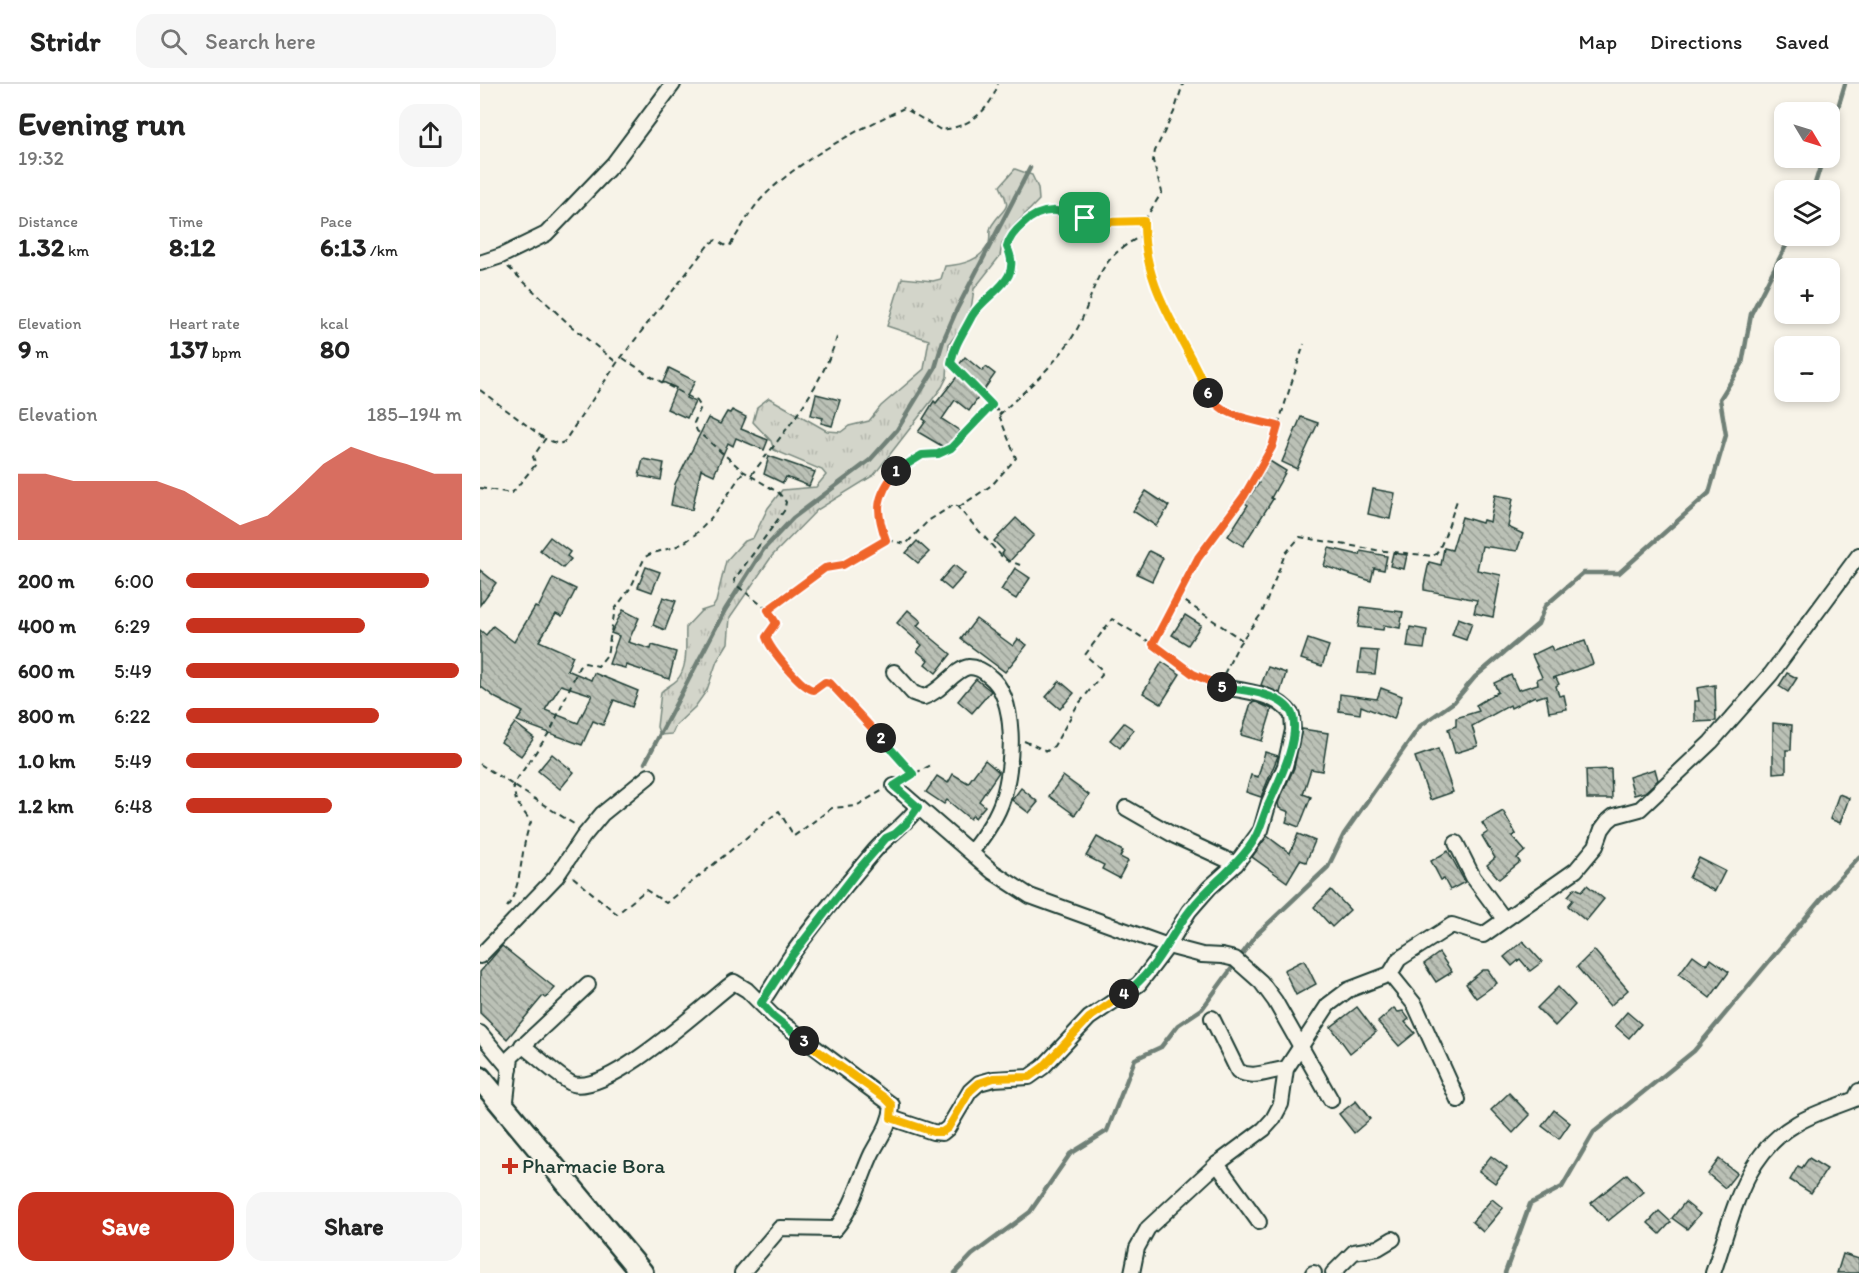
<!DOCTYPE html>
<meta charset="utf-8">
<style>
body{margin:0;font-family:Itim,sans-serif;background:#f6f6f6;color:#222;height:100vh;display:flex;flex-direction:column;font-size:22px;white-space:nowrap}
*{box-sizing:border-box;margin:0}
p{font-size:20px;color:#767676}
.icon{flex:none;width:33px;height:33px;fill:none;stroke:currentColor;stroke-width:2;stroke-linecap:round;stroke-linejoin:round}
.map{position:relative;flex:1;overflow:hidden}
.sheet{display:flex;flex-direction:column;background:#fff;width:480px}
.sheet>*{flex:none}
.needle{width:39px;rotate:128deg}
.buttons{position:absolute;left:1294px;top:18px;display:grid;gap:12px}
.buttons a{display:grid;place-items:center;width:66px;height:66px;border-radius:12px;background:#fff;box-shadow:0 3px 9px #0003;font-size:30px}
.pin{position:absolute;display:grid;place-items:center;width:51px;height:51px;color:#fff;margin:-26px;border-radius:12px;box-shadow:0 3px 9px #0006}
.km{position:absolute;width:30px;height:30px;margin:-15px;border-radius:50%;background:#222;color:#fff;font-size:16px;line-height:30px;text-align:center}
.round{display:grid;place-items:center;flex:none;width:63px;height:63px;border-radius:18px;background:#f6f6f6}
.overview{display:flex;align-items:center;justify-content:space-between;height:102px;padding:0 18px}
h1{font-size:33px;font-weight:700;line-height:45px}
.stats{display:grid;grid-template-columns:repeat(3,1fr);gap:9px;height:102px;padding:6px 18px}
.stats div{display:grid;align-content:center}
.stats b{font-size:26px;font-weight:700}
.stats small{font-size:16px;font-weight:400}
.stats p{font-size:16px}
.chart{height:168px;padding:12px 18px}
.chart p{display:flex;justify-content:space-between}
.chart svg{width:100%;height:108px;margin-top:6px;fill:#c8321e;opacity:.7}
.button{display:flex;gap:12px;margin-top:auto;padding:12px 18px}
.button a{flex:1;height:69px;border-radius:18px;background:#c8321e;color:#fff;font-size:24px;font-weight:700;line-height:69px;text-align:center}
.button a+a{background:#f6f6f6;color:#222}
ul{padding:0 18px;list-style:none;font-size:20px}
li{display:grid;grid-template-columns:96px 72px 1fr;align-items:center;height:45px}
li i{height:15px;border-radius:8px;background:#c8321e}
header{display:flex;align-items:center;gap:36px;box-sizing:border-box;height:84px;padding:0 30px;background:#fff;border-bottom:2px solid #e0e0e0}
header strong{font-size:28px}
nav{display:flex;gap:33px;margin-inline-start:auto;font-size:21px}
.search{width:420px;height:54px;background:#f6f6f6;display:flex;align-items:center;gap:15px;box-sizing:border-box;padding:0 21px;border-radius:18px;color:#767676;font-size:22px}
main{display:flex;flex:1;min-height:0}
.map>svg:first-child{display:block}
.grass{fill:url(#grass-tufts);stroke:#79897f;stroke-width:1.5}
.lines{fill:none;stroke-linecap:round;stroke-linejoin:round}
.stream{stroke:#6f8077;stroke-width:4.5}
.building{fill:url(#building-back-hatch);stroke:#1f3d34;stroke-width:1.5;fill-rule:evenodd}
.minor-casing{stroke:#1f3d34;stroke-width:18}
.highway-casing{stroke:#1f3d34;stroke-width:26}
.path{stroke:#1f3d34;stroke-width:2;stroke-dasharray:6 4.5;stroke-linecap:butt}
.minor{stroke:#f7f3e8;stroke-width:14}
.highway{stroke:#f7f3e8;stroke-width:21}
.split-1-casing{stroke:#fff;stroke-width:12}
.split-2-casing{stroke:#fff;stroke-width:12}
.split-3-casing{stroke:#fff;stroke-width:12}
.split-4-casing{stroke:#fff;stroke-width:12}
.split-5-casing{stroke:#fff;stroke-width:12}
.split-6-casing{stroke:#fff;stroke-width:12}
.split-7-casing{stroke:#fff;stroke-width:12}
.split-1{stroke:#22a559;stroke-width:8}
.split-2{stroke:#f0652b;stroke-width:8}
.split-3{stroke:#22a559;stroke-width:8}
.split-4{stroke:#f5b400;stroke-width:8}
.split-5{stroke:#22a559;stroke-width:8}
.split-6{stroke:#f0652b;stroke-width:8}
.split-7{stroke:#f5b400;stroke-width:8}
.poi-dot{fill:#c8321e;stroke:#f7f3e8;stroke-width:2}
.labels{text-anchor:middle;stroke-width:4.5;stroke-linejoin:round;paint-order:stroke}
.poi-label{font-size:21px;fill:#1f3d34;stroke:#f7f3e8;text-anchor:start}
</style>
<header>
<strong>Stridr</strong>
<div class="search"><svg class="icon" aria-label="search" viewBox="0 0 24 24"><circle cx="10" cy="10" r="6"/><path d="M15 15l6 6"/></svg>Search here</div>
<nav><a>Map</a><a>Directions</a><a>Saved</a></nav>
</header>
<main>
<section class="sheet">
<div class="overview"><div><h1>Evening run</h1><p>19:32</p></div><a class="round"><svg class="icon" aria-label="share" viewBox="0 0 24 24"><path d="M12 15V3M7 8l5-5 5 5M5 13v7h14v-7"/></svg></a></div>
<div class="stats">
<div><p>Distance</p><b>1.32<small> km</small></b></div>
<div><p>Time</p><b>8:12</b></div>
<div><p>Pace</p><b>6:13<small> /km</small></b></div>
</div>
<div class="stats">
<div><p>Elevation</p><b>9<small> m</small></b></div>
<div><p>Heart rate</p><b>137<small> bpm</small></b></div>
<div><p>kcal</p><b>80</b></div>
</div>
<div class="chart"><p><span>Elevation</span>185–194 m</p>
<svg viewBox="0 0 160 44" preserveAspectRatio="none"><path d="M0 44V17L10 17L20 20L30 20L40 20L50 20L60 24L70 31L80 38L90 34L100 24L110 13L120 6L130 10L140 13L150 17L160 17V44z"/></svg>
</div>
<ul>
<li><b>200 m</b>6:00<i style="width:88%"></i></li>
<li><b>400 m</b>6:29<i style="width:65%"></i></li>
<li><b>600 m</b>5:49<i style="width:99%"></i></li>
<li><b>800 m</b>6:22<i style="width:70%"></i></li>
<li><b>1.0 km</b>5:49<i style="width:100%"></i></li>
<li><b>1.2 km</b>6:48<i style="width:53%"></i></li>
</ul>
<div class="button"><a>Save</a><a>Share</a></div>
</section>
<div class="map">
<svg width="1379" height="1189" viewBox="0 0 1379 1189">
<defs>
<pattern id="grass-tufts" width="24" height="20" patternUnits="userSpaceOnUse" patternTransform="scale(1.5)"><rect width="24" height="20" fill="#d3d5ca"/><path d="M3 7l-1-3M5 7V3M7 7l1-3M15 17l-1-3M17 17v-4M19 17l1-3" fill="none" stroke="#b5b8ae"/></pattern>
<pattern id="building-back-hatch" width="6" height="6" patternUnits="userSpaceOnUse" patternTransform="scale(1.5)"><rect width="6" height="6" fill="#bbc1b6"/><path d="M-1 5l2 2M0 0l6 6M5-1l2 2" fill="none" stroke="#979e95"/></pattern>
</defs>
<rect width="100%" height="100%" fill="#f7f3e8"/>
<filter id="ink" filterUnits="userSpaceOnUse"><feTurbulence type="fractalNoise" baseFrequency=".0167" numOctaves="2"/><feDisplacementMap in="SourceGraphic" scale="12" xChannelSelector="R" yChannelSelector="G"/><feConvolveMatrix kernelMatrix="1 2 1 2 8 2 1 2 1" color-interpolation-filters="sRGB"/></filter>
<g filter="url(#ink)">
<!-- grass -->
<path class="grass" d="M535 85 552 91 558 104 559 116 533 143 522 160 520 172 494 205 490 232 469 260 467 293 462 303 394 391 337 426 292 472 250 533 248 559 237 577 227 606 215 623 196 641 192 650 180 651 177 643 181 608C186 603 192 601 197 596 209 582 205 561 206 543L221 527 233 523 236 518 246 477 263 458 273 454 288 424 302 406 336 403 346 391 342 386 294 366 291 357 273 338 277 323 289 314 347 347 361 348 369 342 389 337 401 322 444 285 449 256 407 242 422 194 453 197 461 195 465 182C482 181 501 177 509 159 511 153 508 147 512 141 525 120 533 129 520 102Z"/>
<g class="lines">
<!-- stream -->
<g class="stream">
<polyline points="1350,50 1365,0"/>
<polyline points="1333,106 1343,74"/>
<polyline points="165,679 245,526 283,466 313,434 390,376 417,346 455,284 463,257 477,225 550,84"/>
<polyline points="475,1189 492,1171 550,1128 590,1070 627,1047 655,975 681,963 698,941 722,925 776,851 848,783 864,750 940,642 974,618 995,593 1058,540 1065,522 1103,489 1139,489 1229,409 1246,351 1240,315 1262,280 1271,230 1311,152"/>
<polyline points="1025,1189 1050,1120 1082,1103 1114,1048 1214,967 1347,808 1379,773"/>
</g>
</g>
<!-- building -->
<g class="building">
<polygon points="485,273 502,287 506,283 515,290 489,327 475,316 462,335 480,347 467,365 438,348 446,337 443,335 454,317 456,319 483,285 478,282"/>
<polygon points="189,284 215,297 206,314 215,318 207,334 187,325 196,304 183,298"/>
<polygon points="336,310 360,316 352,342 341,339 343,334 331,331"/>
<polygon points="252,326 266,333 261,345 288,356 284,366 256,354 253,362 248,359 234,391 221,385 212,426 191,421 195,400 228,334 240,340 247,328 250,329"/>
<polygon points="821,333 838,339 817,385 802,378"/>
<polygon points="289,372 335,388 329,402 306,393 303,399 284,390"/>
<polygon points="163,375 184,379 181,396 159,392"/>
<polygon points="788,376 806,387 791,414 793,415 763,462 748,452 768,421 765,419 779,399 775,397"/>
<polygon points="893,405 915,409 910,435 888,430"/>
<polygon points="666,407 689,422 676,442 653,427"/>
<polygon points="1015,411 1033,414 1028,443 1043,450 1037,467 1002,462 997,486 1021,491 1013,533 994,529 997,516 944,506 944,501 949,478 961,481 964,464 972,466 982,433 1002,439 1003,436 1010,438"/>
<polygon points="536,434 554,451 529,478 522,470 524,467 514,457"/>
<polygon points="70,453 90,468 87,472 91,475 83,484 60,466"/>
<polygon points="437,457 449,468 438,479 426,469"/>
<polygon points="849,464 880,471 881,467 907,472 904,486 894,484 891,497 844,482"/>
<polygon points="669,467 683,474 672,497 657,490"/>
<polygon points="913,469 927,471 924,485 910,482"/>
<polygon points="474,481 485,490 471,506 460,497"/>
<polygon points="166,483 180,488 172,508 158,503"/>
<polygon points="535,484 550,494 536,515 521,506"/>
<polygon points="0,486 16,499 0,521"/>
<path d="M73 494 96 505 82 533 76 530 59 557 93 572 87 586 111 596 114 589 158 607 152 623 134 616 123 641 113 637 102 661 37 637 43 628 16 614 0 602V546L6 551 13 542 34 558 55 523 58 524ZM81 601 112 611 98 639 65 626Z"/>
<polygon points="183,513 196,517 185,546 173,541"/>
<polygon points="881,523 923,528 920,544 904,541 903,546 878,543"/>
<polygon points="143,526 159,534 148,558 171,565 172,561 196,568 189,595 146,581 145,584 129,580 139,552 131,549"/>
<polygon points="428,526 441,537 437,542 471,570 456,589 445,580 448,576 437,567 442,561 417,539"/>
<polygon points="705,531 721,541 708,561 692,551"/>
<polygon points="978,534 992,539 986,556 972,551"/>
<polygon points="496,535 533,562 538,555 547,561 525,588 481,555"/>
<polygon points="930,543 947,546 944,565 927,563"/>
<polygon points="828,555 849,562 842,582 821,575"/>
<polygon points="1105,557 1113,580 1073,594 1076,594 1079,600 1076,602 1079,612 1084,611 1087,625 1069,628 1066,611 1056,614 1055,612 1031,624 1030,621 992,642 998,662 975,669 968,645 976,642 976,634 999,627 996,621 1018,608 1014,599 1031,591 1038,606 1058,600 1057,595 1062,593 1052,571 1071,562 1073,567"/>
<polygon points="881,566 898,567 895,590 878,589"/>
<polygon points="682,578 700,590 681,620 663,609"/>
<polygon points="788,583 806,589 800,609 781,601"/>
<polygon points="1307,589 1317,594 1308,608 1299,602"/>
<polygon points="496,595 511,607 492,629 478,617"/>
<polygon points="580,597 594,609 580,625 566,613"/>
<polygon points="1235,601 1236,637 1215,638 1215,617 1219,617 1217,604"/>
<polygon points="901,604 922,612 914,635 881,622 880,630 859,627 860,610 897,615"/>
<polygon points="776,618 792,625 782,657 761,651 771,619"/>
<polygon points="35,639 54,654 41,672 21,658"/>
<polygon points="644,639 654,646 640,664 630,656"/>
<polygon points="1293,639 1312,641 1311,666 1306,666 1306,688 1293,689"/>
<polygon points="822,645 848,649 842,687 831,685 823,710 831,713 819,743 806,738 809,728 799,724 798,719 814,684"/>
<polygon points="958,665 973,708 950,716 935,673"/>
<polygon points="785,668 798,672 781,713 766,708 771,691 778,693"/>
<polygon points="72,670 94,688 80,705 58,687"/>
<polygon points="505,676 519,688 499,717 505,722 495,734 493,731 490,735 467,716 464,720 446,708 457,692 468,699 473,690 488,699"/>
<polygon points="1131,685 1132,715 1107,715 1106,686"/>
<polygon points="1175,685 1178,696 1165,708 1154,711 1149,693"/>
<polygon points="583,692 609,711 595,731 569,712"/>
<polygon points="541,704 558,718 549,729 532,716"/>
<polygon points="1359,710 1369,714 1360,739 1350,735"/>
<polygon points="1023,727 1036,750 1032,752 1045,767 1037,774 1040,778 1019,795 1007,781 1015,774 1002,752 1008,748 1002,739"/>
<polygon points="818,750 835,757 826,778 820,776 807,798 772,773 787,752 810,769"/>
<polygon points="617,753 643,767 640,773 648,777 639,794 622,785 624,781 606,772"/>
<polygon points="968,767 985,798 970,806 964,795 961,796 951,777"/>
<polygon points="1219,774 1245,787 1235,807 1209,794"/>
<polygon points="1107,801 1124,815 1106,837 1088,822 1093,816 1088,812 1095,804 1102,807"/>
<polygon points="851,806 870,826 852,843 834,823"/>
<polygon points="1043,857 1062,878 1050,887 1040,875 1032,882 1024,873"/>
<polygon points="22,862 75,904 66,914 63,912 27,955 0,929 0,888"/>
<polygon points="1114,866 1148,906 1130,922 1097,883"/>
<polygon points="959,869 972,888 956,898 944,880"/>
<polygon points="1213,871 1227,881 1231,875 1249,888 1230,914 1199,890"/>
<polygon points="824,876 836,900 816,911 804,886"/>
<polygon points="1003,886 1008,886 1017,899 996,914 986,900"/>
<polygon points="1078,903 1095,921 1075,942 1057,924"/>
<polygon points="877,923 896,948 870,969 851,943"/>
<polygon points="914,924 918,928 923,927 929,935 925,938 935,949 919,962 898,938"/>
<polygon points="1147,928 1161,940 1149,954 1135,942"/>
<polygon points="1029,1009 1050,1031 1033,1049 1011,1026"/>
<polygon points="876,1017 890,1035 874,1049 859,1030"/>
<polygon points="1074,1026 1090,1039 1079,1055 1062,1042"/>
<polygon points="1011,1072 1027,1084 1015,1099 999,1087"/>
<polygon points="1329,1074 1347,1085 1331,1109 1310,1096 1318,1082 1322,1084"/>
<polygon points="1239,1075 1257,1089 1245,1104 1228,1090"/>
<polygon points="1147,1090 1164,1108 1128,1137 1111,1119"/>
<polygon points="1012,1115 1023,1124 1003,1148 992,1138"/>
<polygon points="1205,1118 1220,1130 1207,1145 1192,1134"/>
<polygon points="1179,1127 1191,1138 1180,1150 1168,1139"/>
<polygon points="1363,1170 1379,1175 1379,1189 1357,1189"/>
</g>
<g class="lines">
<!-- minor casing -->
<g class="minor-casing">
<g id="minor">
<polyline points="0,179 21,172 66,150 134,79 193,0"/>
<path d="M414 588 433 609 444 613C463 607 474 585 489 583 496 583 504 587 509 592 538 614 533 682 523 714 517 734 504 752 491 768"/>
<polyline points="414,702 513,788 550,812 688,862 722,871 742,872 755,875 781,898 795,917 851,1016"/>
<polyline points="646,724 695,752 756,780"/>
<polyline points="976,759 993,793 1024,835"/>
<polyline points="0,872 76,793 103,753 122,730 169,692"/>
<polyline points="910,890 935,921 978,1016"/>
<path d="M281 919C292 904 300 888 311 872 335 837 364 804 391 771 406 752 424 743 438 723"/>
<path d="M732 934 758 987C774 996 789 986 806 985"/>
<polyline points="0,949 30,985"/>
<path d="M42 961C53 969 83 997 93 1000 130 1010 225 920 254 898L267 906 293 932 412 1021C411 1040 401 1052 392 1069 380 1094 374 1123 355 1145L300 1144 262 1189"/>
<polyline points="25,1025 31,973 108,901"/>
<path d="M411 1034 453 1048 462 1049 468 1044 490 1007 499 999 514 995 549 993 563 983 609 934 659 900 688 862 709 827 730 803 756 780 781 746 789 718 805 682 813 646 812 631C796 608 763 607 737 602"/>
<polyline points="737,1080 779,1138"/>
<polyline points="652,1189 657,1164 668,1144 737,1080 784,1045 793,1035 801,1020 806,985 848,921 868,906 910,890 919,875 972,841 1003,851 1096,786 1116,762 1122,745 1128,737 1134,732 1160,725 1231,658 1291,590 1379,471"/>
<polyline points="833,1189 834,1189"/>
<polyline points="853,1189 874,1168 898,1164 913,1155"/>
<path d="M1233 1189C1252 1135 1262 1071 1316 1040 1334 1029 1355 1023 1375 1015L1379 1007"/>
</g>
</g>
<!-- highway casing -->
<g class="highway-casing">
<polyline id="highway" points="0,994 162,1189"/>
</g>
<!-- path -->
<g class="path">
<path d="M664 137C664 174 675 211 692 243 700 257 712 270 719 285 725 297 726 313 738 322 754 334 779 337 798 342"/>
<polyline points="28,183 91,242 136,278"/>
<polyline points="143,274 170,292 217,317 221,323 214,339 217,347 263,387 299,409 306,418 304,427 254,496 255,500 288,526 345,484 363,481 406,456 426,460 448,437 475,420 524,475 540,481"/>
<polyline points="0,306 65,355"/>
<path d="M519 331C542 309 568 288 587 261 619 218 605 178 664 151"/>
<path d="M271 391C305 348 342 303 358 250"/>
<path d="M0 404 32 409 56 380 53 373 65 355 79 360 84 358 137 279 229 160 236 156 246 162 250 161C262 144 270 126 284 112 323 73 376 47 424 24L461 46C489 43 510 27 518 0"/>
<path d="M479 423 512 401 536 374 517 326 471 279C475 253 493 231 510 213 516 206 525 200 529 192 536 176 526 169 529 157 562 108 581 134 627 138 639 138 652 137 664 137L682 108 673 77 675 67 694 28 703 0"/>
<path d="M405 455C392 419 401 387 439 372 450 368 461 372 470 365 486 353 499 335 512 321"/>
<polyline points="697,512 762,556"/>
<polyline points="288,526 296,539 286,553 297,572 330,607 345,598 350,599 433,690"/>
<polyline points="673,560 725,597"/>
<path d="M744 590 759 560 782 529 805 470 820 453 896 466 953 472C963 466 972 428 978 414"/>
<polyline points="544,657 567,667 574,662 597,622 622,591 620,584 605,571 632,535 673,560 718,474 755,426 791,363 824,260"/>
<polyline points="0,680 97,742"/>
<polyline points="426,694 453,680"/>
<polyline points="93,793 137,830 166,806 186,819 299,727 314,752 352,724 376,722 403,706"/>
<path d="M27 823C44 799 39 766 51 738L36 717 33 701 71 646 99 583 105 579 118 582 127 571 135 525 151 503 165 473C176 466 192 466 205 458 230 442 247 411 263 388"/>
</g>
<!-- minor -->
<use href="#minor" class="minor"/>
<!-- highway -->
<use href="#highway" class="highway"/>
</g>
</g>
<g class="lines" filter="url(#ink)">
<!-- split-1 casing -->
<g class="split-1-casing">
<path id="split-1" d="M416 387 442 371 458 370 471 364 512 321 471 279C474 261 484 248 492 232 507 207 544 198 527 163 529 154 536 146 543 140 563 121 581 126 605 134"/>
</g>
<!-- split-2 casing -->
<g class="split-2-casing">
<path id="split-2" d="M401 654 350 599 345 598 334 606C322 605 290 565 286 553L296 539 288 526 345 484 363 481 406 456C395 426 396 413 416 387"/>
</g>
<!-- split-3 casing -->
<g class="split-3-casing">
<polyline id="split-3" points="324,957 293,932 281,919 311,873 379,785 406,754 415,750 426,740 438,723 414,702 433,690 401,654"/>
</g>
<!-- split-4 casing -->
<g class="split-4-casing">
<polyline id="split-4" points="324,957 405,1014 412,1021 411,1034 453,1048 462,1048 468,1044 490,1007 499,999 514,994 549,993 563,983 609,934 644,910"/>
</g>
<!-- split-5 casing -->
<g class="split-5-casing">
<path id="split-5" d="M644 910C678 886 687 855 711 825 729 802 753 786 770 762 781 748 782 733 790 717 799 697 821 653 812 630 803 609 762 606 742 603"/>
</g>
<!-- split-6 casing -->
<g class="split-6-casing">
<path id="split-6" d="M728 309C739 333 776 336 798 342L792 363 764 412 718 474 673 560 713 590 742 603"/>
</g>
<!-- split-7 casing -->
<g class="split-7-casing">
<path id="split-7" d="M605 134 627 138 664 137C663 206 703 250 728 309"/>
</g>
<!-- split-1 -->
<use href="#split-1" class="split-1"/>
<!-- split-2 -->
<use href="#split-2" class="split-2"/>
<!-- split-3 -->
<use href="#split-3" class="split-3"/>
<!-- split-4 -->
<use href="#split-4" class="split-4"/>
<!-- split-5 -->
<use href="#split-5" class="split-5"/>
<!-- split-6 -->
<use href="#split-6" class="split-6"/>
<!-- split-7 -->
<use href="#split-7" class="split-7"/>
</g>
<!-- markers -->
<path class="poi-dot" d="M27 1073h6v6h6v6h-6v6h-6v-6h-6v-6h6z"/>
<g class="labels">
<!-- poi labels -->
<g class="poi-label">
<text x="42" y="1089">Pharmacie Bora</text>
</g>
</g>
</svg>
<div class="buttons">
<a><svg class="needle" viewBox="-14 -14 28 28"><path d="M0-13l5 13h-10z" fill="#e53935"/><path d="M0 13l5-13h-10z" fill="#767676"/></svg></a>
<a><svg class="icon" aria-label="layers" viewBox="0 0 24 24"><path d="M12 4l9 5-9 5-9-5zM3 14l9 5 9-5"/></svg></a>
<a>+</a>
<a>−</a>
</div>
<div class="pin" style="left:605px;top:134px;background:#1e9e55"><svg class="icon" aria-label="arrive" viewBox="0 0 24 24"><path d="M6 21V4h12l-3 4 3 4H6"/></svg></div>
<b class="km" style="left:416px;top:387px">1</b>
<b class="km" style="left:401px;top:654px">2</b>
<b class="km" style="left:324px;top:957px">3</b>
<b class="km" style="left:644px;top:910px">4</b>
<b class="km" style="left:742px;top:603px">5</b>
<b class="km" style="left:728px;top:309px">6</b>
</div>
</main>
